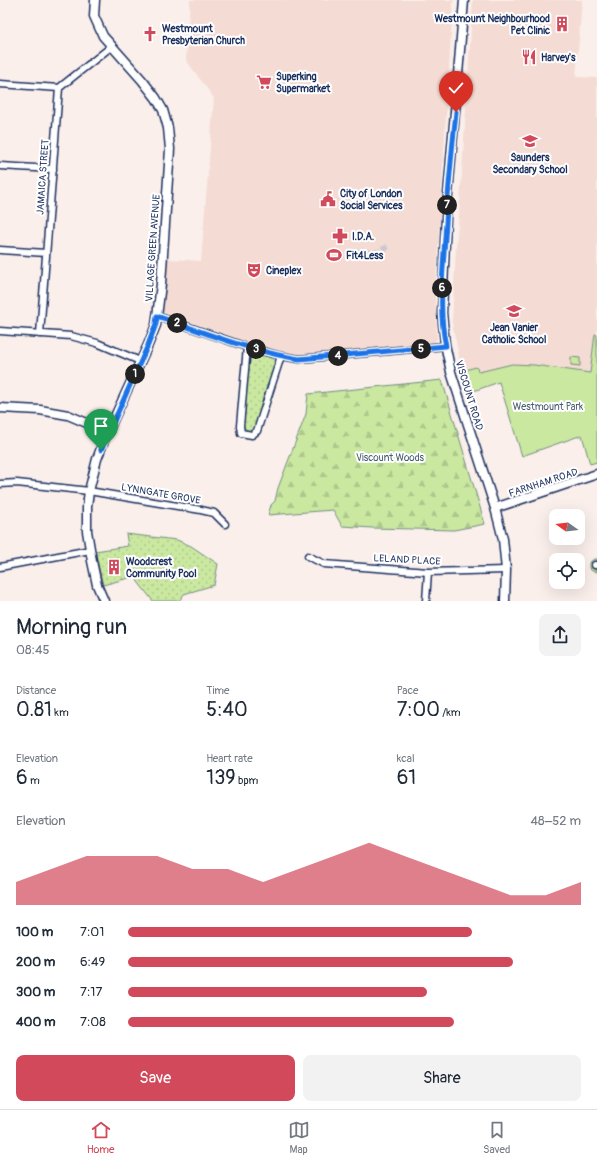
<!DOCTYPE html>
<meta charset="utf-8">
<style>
body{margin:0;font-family:Pangolin,sans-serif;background:#f2f2f3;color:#1f2937;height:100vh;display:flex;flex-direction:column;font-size:15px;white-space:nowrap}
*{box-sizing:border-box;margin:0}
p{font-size:13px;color:#747a83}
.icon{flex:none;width:22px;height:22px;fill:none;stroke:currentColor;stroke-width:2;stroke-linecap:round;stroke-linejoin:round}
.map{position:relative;height:601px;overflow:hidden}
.panel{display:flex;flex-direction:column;background:#fff;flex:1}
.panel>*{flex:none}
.needle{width:26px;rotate:284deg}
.buttons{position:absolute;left:549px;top:509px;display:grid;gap:8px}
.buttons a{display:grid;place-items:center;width:36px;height:36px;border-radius:8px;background:#fff;box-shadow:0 4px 16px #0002;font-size:20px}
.pin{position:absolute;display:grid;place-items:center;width:34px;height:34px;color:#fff;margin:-41px -17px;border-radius:50% 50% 50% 0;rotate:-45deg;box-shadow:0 0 4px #0007}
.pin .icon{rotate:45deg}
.km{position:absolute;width:20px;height:20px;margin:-10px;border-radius:50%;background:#222;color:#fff;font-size:11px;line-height:20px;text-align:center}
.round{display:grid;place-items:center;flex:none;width:42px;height:42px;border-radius:8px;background:#f2f2f3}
.overview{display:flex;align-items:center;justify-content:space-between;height:68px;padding:0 16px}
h1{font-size:22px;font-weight:600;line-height:30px}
.figures{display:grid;grid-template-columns:repeat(3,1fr);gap:6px;height:68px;padding:4px 16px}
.figures div{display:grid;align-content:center}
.figures b{font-size:20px;font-weight:600}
.figures small{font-size:11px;font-weight:400}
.figures p{font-size:11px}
.chart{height:112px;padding:8px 16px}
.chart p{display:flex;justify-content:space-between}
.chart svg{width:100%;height:72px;margin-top:4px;fill:#d1495b;opacity:.7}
.button{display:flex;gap:8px;margin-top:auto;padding:8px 16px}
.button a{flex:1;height:46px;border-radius:8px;background:#d1495b;color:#fff;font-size:16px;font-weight:600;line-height:46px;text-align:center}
.button a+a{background:#f2f2f3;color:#1f2937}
ul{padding:0 16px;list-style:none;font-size:13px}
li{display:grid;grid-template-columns:64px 48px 1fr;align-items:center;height:30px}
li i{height:10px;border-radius:5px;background:#d1495b}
.menu{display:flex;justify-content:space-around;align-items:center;height:56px;border-top:1px solid #e0e1e3;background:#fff;font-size:11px;color:#747a83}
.menu a{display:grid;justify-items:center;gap:2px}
.menu .selected{color:#d1495b}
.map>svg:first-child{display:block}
.built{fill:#f4dbd3}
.grass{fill:url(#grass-dots);stroke:#728c7f}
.forest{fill:url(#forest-firs);stroke:#728c7f}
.park{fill:#cae8a0;stroke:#728c7f}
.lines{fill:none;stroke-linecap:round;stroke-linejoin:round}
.minor-tunnel{stroke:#cdc9cf;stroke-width:6;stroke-dasharray:6 3;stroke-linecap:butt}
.minor-casing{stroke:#1b2f5e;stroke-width:9}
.tertiary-casing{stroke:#1b2f5e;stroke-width:11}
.minor{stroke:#fff;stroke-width:6}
.tertiary{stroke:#fff;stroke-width:8}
.route-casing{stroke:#fff;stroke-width:8}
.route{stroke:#1a73e8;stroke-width:5}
.labels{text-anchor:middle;stroke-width:4;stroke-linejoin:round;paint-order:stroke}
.poi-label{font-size:10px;font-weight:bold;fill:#1b2f5e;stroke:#fff;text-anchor:start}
.street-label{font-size:10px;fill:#1b2f5e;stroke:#fff}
.park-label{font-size:10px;fill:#475d6e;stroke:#fff}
</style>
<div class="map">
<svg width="597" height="601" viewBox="0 0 597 601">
<defs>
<pattern id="grass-dots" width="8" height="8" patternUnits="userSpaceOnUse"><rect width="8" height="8" fill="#cae8a0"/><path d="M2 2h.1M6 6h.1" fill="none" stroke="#adc78c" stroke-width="1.8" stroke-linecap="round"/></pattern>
<pattern id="forest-firs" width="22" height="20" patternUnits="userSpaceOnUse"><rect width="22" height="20" fill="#cae8a0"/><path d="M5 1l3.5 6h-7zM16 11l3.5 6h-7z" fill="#adc78c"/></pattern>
</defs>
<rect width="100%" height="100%" fill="#faefeb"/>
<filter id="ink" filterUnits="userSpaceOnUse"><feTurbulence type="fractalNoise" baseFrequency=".025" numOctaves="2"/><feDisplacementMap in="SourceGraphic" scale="8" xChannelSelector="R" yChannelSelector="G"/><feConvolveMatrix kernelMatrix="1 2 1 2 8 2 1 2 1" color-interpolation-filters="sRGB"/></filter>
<g filter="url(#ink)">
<!-- built -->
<g class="built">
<polygon points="190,0 453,0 435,298 437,339 434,343 316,353 297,354 281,352 258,346 163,312 167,259 201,261 214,98 186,60"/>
<polygon points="473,0 582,0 576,77 597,78 597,334 595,335 590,373 534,365 512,364 479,372 476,367 462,371 452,322 456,248 460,203"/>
</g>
<!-- grass -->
<g class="grass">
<path d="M255 353 272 358 276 364 257 424 254 429 250 431C243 429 243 426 243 419L249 358Z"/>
<polygon points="126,534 177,540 191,546 218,564 214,585 184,594 179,601 153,601 138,582 136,576 103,585 95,551 128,546"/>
<polygon points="594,559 597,559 597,572 592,571 589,568 589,563"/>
</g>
<!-- forest -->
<polygon class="forest" points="442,380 485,524 454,530 372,528 342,526 333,510 268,515 271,505 275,501 278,488 306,414 308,394"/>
<!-- park -->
<g class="park">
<polygon points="595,334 597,335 597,462 590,464 582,435 522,456 499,382 468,393 462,371 476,367 479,372 512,364 534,365 590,373"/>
<polygon points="571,357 580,358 580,366 571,365"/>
</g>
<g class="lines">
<!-- minor-tunnel -->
<polyline class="minor-tunnel" points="356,252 375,253 388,247"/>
<!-- minor casing -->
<g class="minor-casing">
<g id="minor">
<polyline points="0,84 59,88"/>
<polyline points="0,166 53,169"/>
<polyline points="0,250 46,253"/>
<polyline points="157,316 247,347 240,426 241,433 252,435 257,431 281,356 299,359 446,346"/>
<polyline points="0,331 71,336 97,343 140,361"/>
<polyline points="40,334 59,88 112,46"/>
<polyline points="247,347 281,356"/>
<polyline points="0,484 17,483 89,491 201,510 214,513 225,524"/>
<polyline points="308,556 324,564 428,572 506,570"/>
<polyline points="595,565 597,565"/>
<polyline points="0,567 90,550"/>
<polyline points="426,601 428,572"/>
</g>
</g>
<!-- tertiary casing -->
<g class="tertiary-casing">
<g id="tertiary">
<polyline points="95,0 94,16 103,36 142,80 156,98 163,110 168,128 170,149 161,284 156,325 148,345 105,438 97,459 89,491 87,507 87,531 92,561 97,585 104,601"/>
<polyline points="464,0 455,112 446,218 442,313 445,344 451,372 495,508 503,539 506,570 505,601"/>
<polyline points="0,408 40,410 68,415 108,432"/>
<polyline points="495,508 597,474"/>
</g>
</g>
<!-- minor -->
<use href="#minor" class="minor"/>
<!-- tertiary -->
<use href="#tertiary" class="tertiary"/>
</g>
</g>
<g class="lines" filter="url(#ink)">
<!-- route casing -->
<g class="route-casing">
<path id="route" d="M101 450 148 345 156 324 157 316C203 332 250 351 299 359L446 346C439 316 442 283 444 252 447 205 451 158 456 112"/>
</g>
<!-- route -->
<use href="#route" class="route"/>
</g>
<!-- icons -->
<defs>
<g id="building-bare" transform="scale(1.2)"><path d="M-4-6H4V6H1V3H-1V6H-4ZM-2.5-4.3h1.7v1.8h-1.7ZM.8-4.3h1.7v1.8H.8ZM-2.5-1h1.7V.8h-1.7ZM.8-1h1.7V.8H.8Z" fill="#d1495b" stroke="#fff" stroke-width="2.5" paint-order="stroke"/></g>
<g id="church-bare" transform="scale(1.2)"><path d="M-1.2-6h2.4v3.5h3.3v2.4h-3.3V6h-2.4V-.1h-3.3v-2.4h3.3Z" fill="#d1495b" stroke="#fff" stroke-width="2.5" paint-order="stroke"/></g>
<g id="restaurant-bare" transform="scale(1.2)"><path d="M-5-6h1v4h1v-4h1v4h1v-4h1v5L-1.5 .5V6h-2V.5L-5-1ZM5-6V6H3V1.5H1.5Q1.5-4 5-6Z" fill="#d1495b" stroke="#fff" stroke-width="2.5" paint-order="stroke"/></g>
<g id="supermarket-bare" transform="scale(1.2)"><path d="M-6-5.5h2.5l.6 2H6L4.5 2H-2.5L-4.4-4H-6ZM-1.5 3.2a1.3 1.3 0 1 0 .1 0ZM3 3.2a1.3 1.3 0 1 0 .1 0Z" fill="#d1495b" stroke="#fff" stroke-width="2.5" paint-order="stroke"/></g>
<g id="school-bare" transform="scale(1.2)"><path d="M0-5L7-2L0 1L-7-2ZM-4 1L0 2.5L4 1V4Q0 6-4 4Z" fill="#d1495b" stroke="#fff" stroke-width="2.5" paint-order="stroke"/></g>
<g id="civic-bare" transform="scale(1.2)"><path d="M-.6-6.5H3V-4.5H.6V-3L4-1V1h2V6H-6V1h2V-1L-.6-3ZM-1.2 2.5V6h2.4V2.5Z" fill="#d1495b" stroke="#fff" stroke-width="2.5" paint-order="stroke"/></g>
<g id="pharmacy-bare" transform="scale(1.2)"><path d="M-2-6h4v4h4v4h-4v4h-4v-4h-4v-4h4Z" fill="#d1495b" stroke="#fff" stroke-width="2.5" paint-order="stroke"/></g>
<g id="stadium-bare" transform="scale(1.2)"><path d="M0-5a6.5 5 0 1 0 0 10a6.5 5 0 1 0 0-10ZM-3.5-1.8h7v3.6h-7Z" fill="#d1495b" stroke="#fff" stroke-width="2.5" paint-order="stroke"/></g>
<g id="theatre-bare" transform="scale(1.2)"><path d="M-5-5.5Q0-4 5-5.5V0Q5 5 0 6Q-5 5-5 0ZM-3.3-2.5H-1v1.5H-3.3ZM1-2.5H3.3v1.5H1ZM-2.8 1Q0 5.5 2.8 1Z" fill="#d1495b" stroke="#fff" stroke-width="2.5" paint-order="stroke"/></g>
</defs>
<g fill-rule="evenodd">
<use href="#building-bare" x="562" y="24"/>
<use href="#church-bare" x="150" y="34"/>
<use href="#restaurant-bare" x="529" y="57"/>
<use href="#supermarket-bare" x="264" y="82"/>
<use href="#school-bare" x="530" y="141"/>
<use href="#civic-bare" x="328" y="199"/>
<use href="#pharmacy-bare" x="340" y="236"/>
<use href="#stadium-bare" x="334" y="255"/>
<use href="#theatre-bare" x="254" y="270"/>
<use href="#school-bare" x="514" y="311"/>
<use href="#building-bare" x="114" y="567"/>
</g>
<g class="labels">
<!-- poi labels -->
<g class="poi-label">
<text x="550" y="22" text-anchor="end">Westmount Neighbourhood<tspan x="550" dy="12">Pet Clinic</tspan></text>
<text x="162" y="32">Westmount<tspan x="162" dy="12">Presbyterian Church</tspan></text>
<text x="541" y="61">Harvey's</text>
<text x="276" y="80">Superking<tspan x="276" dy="12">Supermarket</tspan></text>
<text x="530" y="161" text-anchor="middle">Saunders<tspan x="530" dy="12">Secondary School</tspan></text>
<text x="340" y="197">City of London<tspan x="340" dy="12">Social Services</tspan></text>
<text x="352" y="240">I.D.A.</text>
<text x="346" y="259">Fit4Less</text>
<text x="266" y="274">Cineplex</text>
<text x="514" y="331" text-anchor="middle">Jean Vanier<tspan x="514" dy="12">Catholic School</tspan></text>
<text x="126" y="565">Woodcrest<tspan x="126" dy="12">Community Pool</tspan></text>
</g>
<!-- street labels -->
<g class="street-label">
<text transform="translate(42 177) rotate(-86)" y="4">JAMAICA STREET</text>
<text transform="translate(152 248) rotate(-86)" y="4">VILLAGE GREEN AVENUE</text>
<text transform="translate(470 395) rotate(73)" y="4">VISCOUNT ROAD</text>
<text transform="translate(543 482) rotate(-18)" y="4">FARNHAM ROAD</text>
<text transform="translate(161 493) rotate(10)" y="4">LYNNGATE GROVE</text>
<text transform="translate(407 559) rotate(3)" y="4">LELAND PLACE</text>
</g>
<!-- park labels -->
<g class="park-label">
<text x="548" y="410">Westmount Park</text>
<text x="390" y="461">Viscount Woods</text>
</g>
</g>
</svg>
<div class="buttons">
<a><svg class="needle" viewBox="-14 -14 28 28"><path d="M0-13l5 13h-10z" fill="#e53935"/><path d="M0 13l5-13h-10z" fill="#747a83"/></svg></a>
<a><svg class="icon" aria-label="locate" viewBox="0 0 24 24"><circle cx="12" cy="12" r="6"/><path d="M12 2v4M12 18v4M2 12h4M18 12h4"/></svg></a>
</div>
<div class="pin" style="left:101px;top:450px;background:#1e9e55"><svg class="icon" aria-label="arrive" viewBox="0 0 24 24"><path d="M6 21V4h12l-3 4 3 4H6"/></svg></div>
<div class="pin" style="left:456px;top:112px;background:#d93025"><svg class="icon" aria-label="check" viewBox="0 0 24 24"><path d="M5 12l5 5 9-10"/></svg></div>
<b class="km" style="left:135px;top:374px">1</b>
<b class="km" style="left:177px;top:323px">2</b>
<b class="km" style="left:256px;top:349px">3</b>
<b class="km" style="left:338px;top:356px">4</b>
<b class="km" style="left:421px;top:349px">5</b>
<b class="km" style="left:442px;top:288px">6</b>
<b class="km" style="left:447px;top:205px">7</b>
</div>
<section class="panel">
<div class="overview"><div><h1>Morning run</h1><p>08:45</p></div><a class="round"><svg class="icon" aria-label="share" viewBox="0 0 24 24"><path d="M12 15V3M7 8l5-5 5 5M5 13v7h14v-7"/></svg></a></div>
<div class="figures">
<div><p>Distance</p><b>0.81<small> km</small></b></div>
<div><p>Time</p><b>5:40</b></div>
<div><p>Pace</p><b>7:00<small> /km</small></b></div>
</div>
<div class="figures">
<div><p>Elevation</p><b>6<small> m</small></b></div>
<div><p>Heart rate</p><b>139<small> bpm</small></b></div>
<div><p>kcal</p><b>61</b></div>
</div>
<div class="chart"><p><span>Elevation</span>48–52 m</p>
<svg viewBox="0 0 160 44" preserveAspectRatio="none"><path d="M0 44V30L10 22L20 14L30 14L40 14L50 22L60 22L70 30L80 22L90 14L100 6L110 14L120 22L130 30L140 38L150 38L160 30V44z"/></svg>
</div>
<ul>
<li><b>100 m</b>7:01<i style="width:76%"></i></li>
<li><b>200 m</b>6:49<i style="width:85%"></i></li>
<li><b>300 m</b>7:17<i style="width:66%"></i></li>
<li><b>400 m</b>7:08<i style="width:72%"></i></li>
</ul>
<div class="button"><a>Save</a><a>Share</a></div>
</section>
<nav class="menu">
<a class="selected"><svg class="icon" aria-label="home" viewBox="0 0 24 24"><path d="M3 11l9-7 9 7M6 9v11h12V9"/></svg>Home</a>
<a><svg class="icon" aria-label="map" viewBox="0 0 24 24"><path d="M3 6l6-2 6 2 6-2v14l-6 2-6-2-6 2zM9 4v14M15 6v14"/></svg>Map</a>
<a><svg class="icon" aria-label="saved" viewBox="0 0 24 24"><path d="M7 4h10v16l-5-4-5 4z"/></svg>Saved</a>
</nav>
